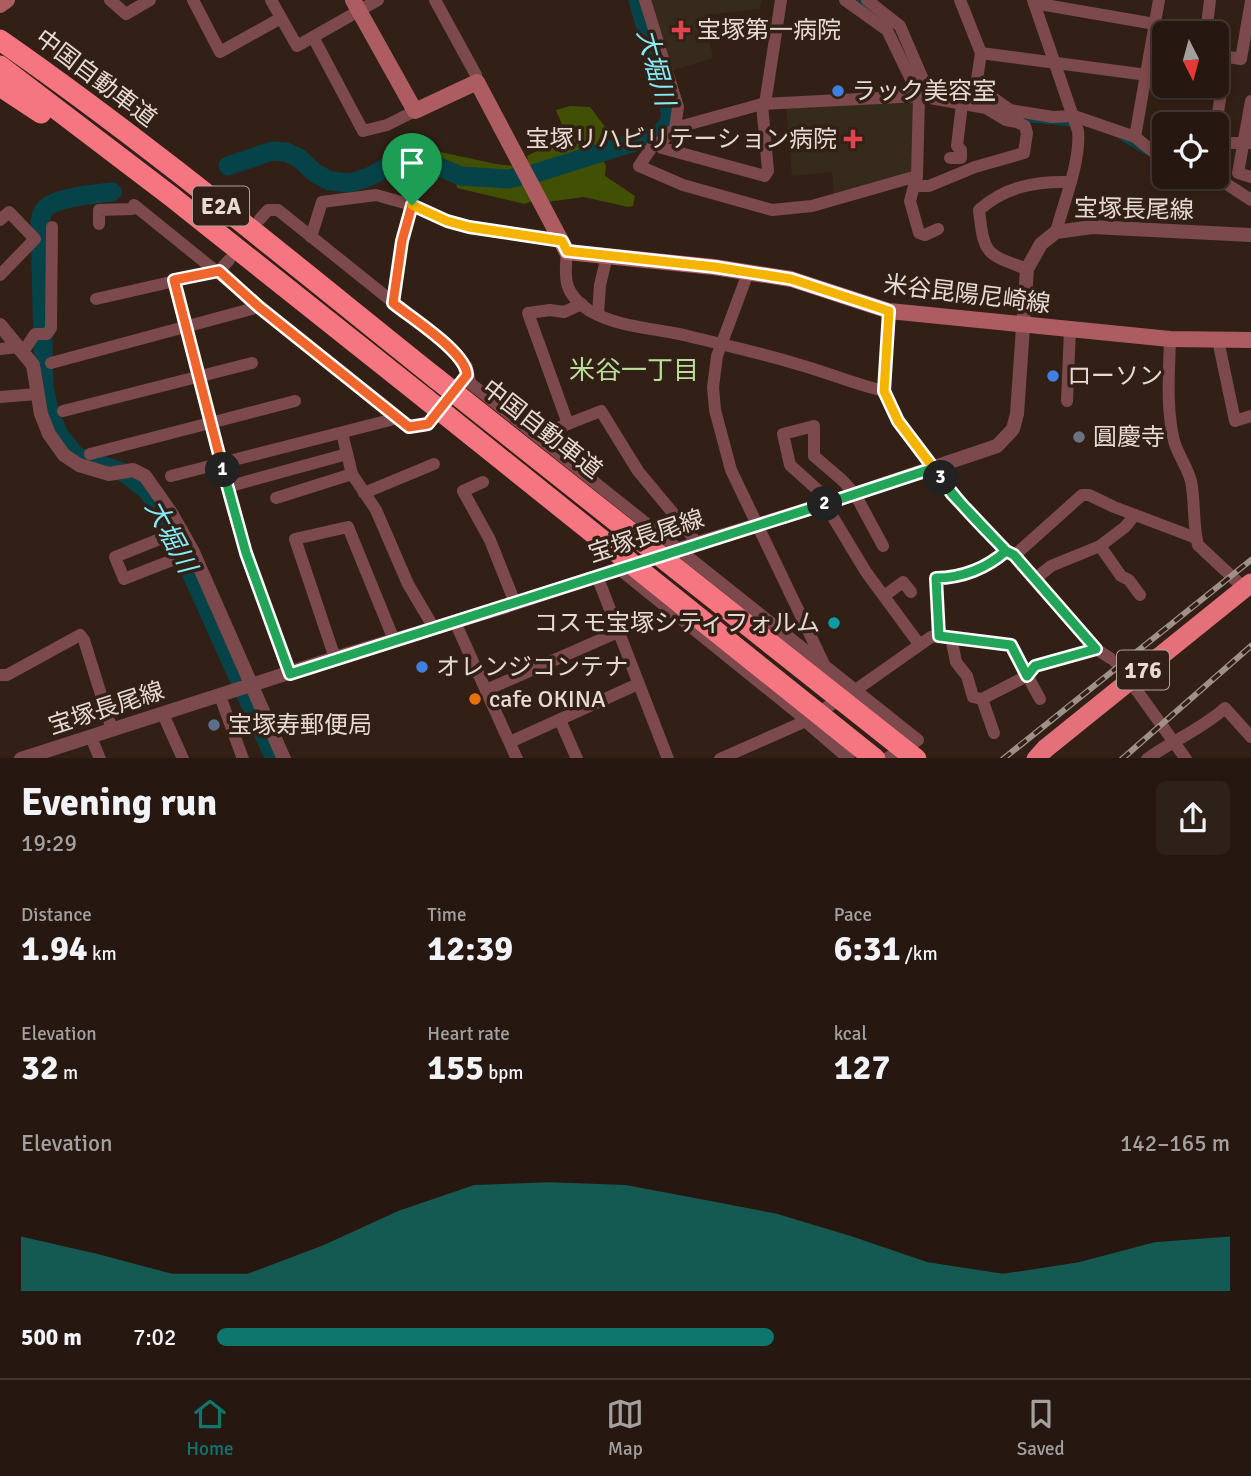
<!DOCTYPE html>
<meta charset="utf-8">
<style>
body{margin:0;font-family:Signika,"Noto Sans JP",sans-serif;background:#2e2119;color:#f1f3f6;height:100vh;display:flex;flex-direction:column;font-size:26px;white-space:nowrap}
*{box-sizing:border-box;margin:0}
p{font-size:23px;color:#a4a09f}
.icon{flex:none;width:38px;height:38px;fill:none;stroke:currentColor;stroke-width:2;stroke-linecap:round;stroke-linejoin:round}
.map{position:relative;height:758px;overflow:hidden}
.sheet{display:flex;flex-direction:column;background:#261810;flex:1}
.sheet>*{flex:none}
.needle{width:46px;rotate:174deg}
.fabs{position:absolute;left:1152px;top:21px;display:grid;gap:14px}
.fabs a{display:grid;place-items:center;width:77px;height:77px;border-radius:10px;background:#261810;box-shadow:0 4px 10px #0003,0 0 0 2px #423730;font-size:35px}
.pin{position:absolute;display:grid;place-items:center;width:60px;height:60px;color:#fff;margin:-72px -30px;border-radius:50% 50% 50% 0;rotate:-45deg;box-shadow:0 0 7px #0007}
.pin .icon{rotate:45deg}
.km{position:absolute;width:35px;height:35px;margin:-18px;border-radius:50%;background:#222;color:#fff;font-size:19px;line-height:35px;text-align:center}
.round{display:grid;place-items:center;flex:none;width:74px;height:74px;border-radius:10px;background:#2e2119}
.headline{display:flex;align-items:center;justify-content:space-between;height:119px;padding:0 21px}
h1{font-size:38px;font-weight:700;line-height:52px}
.figures{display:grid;grid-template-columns:repeat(3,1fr);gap:10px;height:119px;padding:7px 21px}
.figures div{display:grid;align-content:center}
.figures b{font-size:35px;font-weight:700}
.figures small{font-size:19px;font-weight:400}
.figures p{font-size:19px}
.chart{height:196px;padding:14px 21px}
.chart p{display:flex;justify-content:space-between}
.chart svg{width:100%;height:126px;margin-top:7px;fill:#0f766e;opacity:.7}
ul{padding:0 21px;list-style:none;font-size:23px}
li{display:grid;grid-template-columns:112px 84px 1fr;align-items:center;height:52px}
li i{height:18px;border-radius:9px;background:#0f766e}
.menu{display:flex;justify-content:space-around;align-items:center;height:98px;border-top:2px solid #423730;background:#261810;font-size:19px;color:#a4a09f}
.menu a{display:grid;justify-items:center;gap:4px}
.menu .on{color:#0f766e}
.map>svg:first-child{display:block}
.medical{fill:#352a1b}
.forest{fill:#415004}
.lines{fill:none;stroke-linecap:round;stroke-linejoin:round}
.stream{stroke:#064348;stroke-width:3.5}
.river{stroke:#064348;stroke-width:19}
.pedestrian{stroke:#7c494c;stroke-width:9}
.minor{stroke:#7c494c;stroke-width:12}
.tertiary{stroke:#7c494c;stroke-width:14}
.secondary{stroke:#ad5c62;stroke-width:16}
.trunk{stroke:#e4707a;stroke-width:19}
.motorway{stroke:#f57681;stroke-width:21}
.rail-casing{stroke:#9f9088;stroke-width:6}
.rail{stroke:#322016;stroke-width:3.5;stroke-dasharray:10;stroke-linecap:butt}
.motorway-bridge{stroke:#f57681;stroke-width:21}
.split-1-casing{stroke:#fff;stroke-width:14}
.split-2-casing{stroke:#fff;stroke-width:14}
.split-3-casing{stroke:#fff;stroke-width:14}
.split-4-casing{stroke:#fff;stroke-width:14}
.split-1{stroke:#f0652b;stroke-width:9}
.split-2{stroke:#22a559;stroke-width:9}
.split-3{stroke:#22a559;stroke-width:9}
.split-4{stroke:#f5b400;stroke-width:9}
.health-dot{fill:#e0444e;stroke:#322016;stroke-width:2.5}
.shop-dot{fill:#3f7fe0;stroke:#322016;stroke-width:2.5}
.worship-dot{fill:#6b7280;stroke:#322016;stroke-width:2.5}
.culture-dot{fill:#0f9aa8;stroke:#322016;stroke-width:2.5}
.food-dot{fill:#e8710a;stroke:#322016;stroke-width:2.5}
.service-dot{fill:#5c6f8a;stroke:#322016;stroke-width:2.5}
.labels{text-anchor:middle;stroke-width:7;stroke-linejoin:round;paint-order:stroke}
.shield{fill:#322016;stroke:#b1a29a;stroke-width:2}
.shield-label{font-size:23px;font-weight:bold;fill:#e7dad3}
.poi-label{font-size:24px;fill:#e7dad3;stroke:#322016;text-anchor:start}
.street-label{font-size:24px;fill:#e7dad3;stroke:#322016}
.water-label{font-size:26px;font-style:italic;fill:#83eef9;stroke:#322016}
.neighbourhood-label{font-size:26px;fill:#b9de99;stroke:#322016}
</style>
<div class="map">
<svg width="1251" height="759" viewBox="0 0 1251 759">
<rect width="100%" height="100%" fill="#322016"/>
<!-- medical -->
<g class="medical">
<polygon points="647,0 762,0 760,9 705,15 713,58 671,71"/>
<polygon points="915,101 915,170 909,176 834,196 832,172 792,176 786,107"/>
</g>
<!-- forest -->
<g class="forest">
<polygon points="570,106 590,107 608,131 609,142 598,149 606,166 605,176 635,196 633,206 628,207 584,197 547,202 525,160 528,159 527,156 563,137 563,127 556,110"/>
<path d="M431 150 496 164 516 166 534 200 525 204 457 188C456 172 441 173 428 171Z"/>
</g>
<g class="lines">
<!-- stream -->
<g class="stream">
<polyline points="856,0 867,7"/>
<polyline points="1024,120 1072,125"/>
<polyline points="1120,138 1146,153"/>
</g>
<!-- river -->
<g class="river">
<polyline points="228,166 272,151 286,152 299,158 315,173 330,181 350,183 369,177 405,157 415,157 461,176 508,179 533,174 660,134 669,123 671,113 638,0"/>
<path d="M112 192C96 194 54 197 44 210 42 213 41 217 40 221L44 386 50 415 59 435 76 456 125 473 148 491 172 530 275 759"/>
</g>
<!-- pedestrian -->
<g class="pedestrian">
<polyline points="618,570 805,721"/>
<polyline points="1110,658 1129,681"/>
</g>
<!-- minor -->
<g class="minor">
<polyline points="110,0 126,14 150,0"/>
<polyline points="193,0 220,52 281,18"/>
<polyline points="271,0 297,46 378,0"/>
<polyline points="435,0 476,75 477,82"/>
<polyline points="645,0 678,107 675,128"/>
<polyline points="845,0 887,30 919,96"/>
<polyline points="867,0 900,26 925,84 993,98 1010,110 1053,117 1074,116 1135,137 1159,0"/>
<polyline points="960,0 981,53 975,93"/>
<path d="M1033 0 1078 131C1081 160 1064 202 1056 232"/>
<polyline points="1034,3 1155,24"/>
<polyline points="1206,33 1210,0"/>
<polyline points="313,37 363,131 387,125 415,111"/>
<polyline points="981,53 1147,75"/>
<polyline points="1216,55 1241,59 1251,1"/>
<polyline points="1251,101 1238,173 1251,177"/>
<polyline points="765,104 781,0"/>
<polyline points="1216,127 1226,57"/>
<polyline points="1135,137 1156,154 1164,156"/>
<polyline points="1216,143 1251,143"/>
<polyline points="657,144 662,148 765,176 768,171 762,104"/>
<polyline points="950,158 961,158 961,150 957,146 962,104"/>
<polyline points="917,176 812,206 772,210 683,185 639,166 652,147 663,140 675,128 762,104 919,96 986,108 1006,120 1017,122"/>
<polyline points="1216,177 1251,200"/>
<polyline points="915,183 917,176 919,96 922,90"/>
<polyline points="260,219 268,210 278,210 449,347 467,367 470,383 918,740 886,759"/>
<polyline points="0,220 9,212 35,239 0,275"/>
<polyline points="99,224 99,210 132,209 134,205 409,427 428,424 467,375"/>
<polyline points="938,229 925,235 919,233 910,201 914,186 929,186 975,167 1024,153 1027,133 1025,126 1017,122 1018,115"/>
<polyline points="311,237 322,202 376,195 412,205"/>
<path d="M567 252C564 280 564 294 590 311 620 328 656 328 688 336 724 345 761 353 797 364 826 372 854 384 884 391"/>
<path d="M1027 269C985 254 984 254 979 210 1005 187 1035 181 1069 182"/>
<polyline points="748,273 717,356 713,387 715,410 731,470 823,662"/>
<polyline points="174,280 231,504 246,553 291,673"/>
<polyline points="96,299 219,271 229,260"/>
<polyline points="393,303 402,241 412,205 447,221 469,227 562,241"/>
<polyline points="889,311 884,391 898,420 952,494 1006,551 1015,555 1096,649 1110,658"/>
<polyline points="598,314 600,285 607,256"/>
<path d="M1170 339C1169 374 1166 407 1174 441 1178 455 1187 466 1191 481 1195 500 1193 528 1198 545L1244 588"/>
<polyline points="1218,340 1235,421 1251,416"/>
<polyline points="0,349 19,347"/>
<polyline points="23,352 35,334 47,334 51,328 52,227"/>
<polyline points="51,363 259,307"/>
<polyline points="0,397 37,394"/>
<polyline points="1067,401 1070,329"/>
<polyline points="63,411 252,363"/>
<polyline points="568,424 528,313 550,310 564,312 582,304"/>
<polyline points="342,433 352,474 376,510 408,584 434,628"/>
<polyline points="537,436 601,411 638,471 692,536 695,544"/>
<polyline points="90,454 295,401"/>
<polyline points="171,476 398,418"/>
<polyline points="483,482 463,491 490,540 515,603"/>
<polyline points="227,487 347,454"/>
<polyline points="364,493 434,464"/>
<polyline points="276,498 352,474"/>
<polyline points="831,502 790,465 783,434 814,426 814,456 842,480 855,494 883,546"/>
<polyline points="825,504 866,572 919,644"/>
<polyline points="182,530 115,557 124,579 193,552"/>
<polyline points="1100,546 1121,576 1129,580 1140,595"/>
<polyline points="1015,555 1082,495 1089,495 1114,507 1196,538"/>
<polyline points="597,576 668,759"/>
<polyline points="1035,579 1051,566 1100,546 1125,527 1135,515"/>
<polyline points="884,596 903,582 911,592"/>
<polyline points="455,622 517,759"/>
<path d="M939 637 936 578C962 578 987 568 1006 551"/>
<polyline points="951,637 956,662 967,676 973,697 982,699 1027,676 1035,666 1096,649"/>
<polyline points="335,658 295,539 348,527 394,640"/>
<polyline points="0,675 7,675 80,635 84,640 112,730"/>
<polyline points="1130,681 1186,759"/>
<polyline points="486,690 618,632"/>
<polyline points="220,696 243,759"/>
<polyline points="982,699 994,733"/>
<polyline points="163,714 183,759"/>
<polyline points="560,720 577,759"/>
<polyline points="805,721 849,759"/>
<polyline points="91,737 100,759"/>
<polyline points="510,742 638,684"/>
<polyline points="720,759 799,724 857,689 931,637 943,636 1011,645 1040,699"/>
<path d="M1147 759C1172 741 1202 729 1225 708L1251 737"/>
</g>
<!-- tertiary -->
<g class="tertiary">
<polyline points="0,325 33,365 41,414 49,434 64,455 79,465 109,474 133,470 145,476 171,513 193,552 284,759"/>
<polyline points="21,759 335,658 504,607 695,544 825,504 997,446 1013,429 1017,414 1027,269 1041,244 1056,232 1092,227 1251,235"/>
</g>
<!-- secondary -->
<g class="secondary">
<polyline points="353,0 415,111 477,82 567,252 714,267 791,279 889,311 1170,339 1251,340"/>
<polyline points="0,5 7,0"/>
</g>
<!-- trunk -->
<polyline class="trunk" points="1036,759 1045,749 1251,583"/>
<!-- motorway -->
<g class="motorway">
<path d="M0 40C151 145 293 264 437 379"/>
<polyline points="0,66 172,197 426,399"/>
<polyline points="0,86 41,113"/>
</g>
<!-- rail casing -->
<g class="rail-casing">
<g id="rail">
<polyline points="1003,759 1251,560"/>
<polyline points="1122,759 1251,646"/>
</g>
</g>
<!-- rail -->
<use href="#rail" class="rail"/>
<!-- motorway-bridge -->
<g class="motorway-bridge">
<polyline points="437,379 916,759"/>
<polyline points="426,399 875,759"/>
</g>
</g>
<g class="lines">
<!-- split-1 casing -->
<g class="split-1-casing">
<path id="split-1" d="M223 470 174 280 219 271 259 307 409 427 428 424 467 375C466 352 411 318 393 303L402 241 412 205"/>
</g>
<!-- split-2 casing -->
<g class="split-2-casing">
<polyline id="split-2" points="223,470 246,553 290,674 825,504"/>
</g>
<!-- split-3 casing -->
<g class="split-3-casing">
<path id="split-3" d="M825 504 934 468 952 494 1006 551 1014 555 1096 649 1035 666 1027 676 1011 645 939 636 936 578C962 578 987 568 1006 551 983 527 960 505 941 478"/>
</g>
<!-- split-4 casing -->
<g class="split-4-casing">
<polyline id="split-4" points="412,205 447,221 469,227 562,241 567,251 715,267 791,279 889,311 884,391 898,421 941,478"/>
</g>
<!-- split-1 -->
<use href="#split-1" class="split-1"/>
<!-- split-2 -->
<use href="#split-2" class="split-2"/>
<!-- split-3 -->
<use href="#split-3" class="split-3"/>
<!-- split-4 -->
<use href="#split-4" class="split-4"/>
</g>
<!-- markers -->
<g class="health-dot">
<path d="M677.5 19.5h7v7h7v7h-7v7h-7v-7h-7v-7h7z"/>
<path d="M849.5 128.5h7v7h7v7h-7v7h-7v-7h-7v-7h7z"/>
</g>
<g class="shop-dot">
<circle cx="838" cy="91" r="7"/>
<circle cx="1053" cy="376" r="7"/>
<circle cx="422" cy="667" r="7"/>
</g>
<circle class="worship-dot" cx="1079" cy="437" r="7"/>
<circle class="culture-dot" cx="834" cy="623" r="7"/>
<circle class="food-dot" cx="475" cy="699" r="7"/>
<circle class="service-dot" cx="214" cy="725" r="7"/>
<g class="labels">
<!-- shield labels -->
<g class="shield">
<rect x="193" y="186.5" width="56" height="39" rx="5"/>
<rect x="1117" y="650.5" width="52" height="39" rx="5"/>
</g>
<g class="shield-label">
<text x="221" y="214">E2A</text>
<text x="1143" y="678">176</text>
</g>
<!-- poi labels -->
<g class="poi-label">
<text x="697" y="38">宝塚第一病院</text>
<text x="852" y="99">ラック美容室</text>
<text x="837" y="147" text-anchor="end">宝塚リハビリテーション病院</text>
<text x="1067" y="384">ローソン</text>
<text x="1093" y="445">圓慶寺</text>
<text x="820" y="631" text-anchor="end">コスモ宝塚シティフォルム</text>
<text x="436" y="675">オレンジコンテナ</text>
<text x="489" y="707">cafe OKINA</text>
<text x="228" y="733">宝塚寿郵便局</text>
</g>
<!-- street labels -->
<g class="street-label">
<text transform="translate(96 78) rotate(37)" y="8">中国自動車道</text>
<text transform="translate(1134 209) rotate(1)" y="8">宝塚長尾線</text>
<text transform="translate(967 294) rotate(7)" y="8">米谷昆陽尼崎線</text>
<text transform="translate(542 429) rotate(38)" y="8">中国自動車道</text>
<text transform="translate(646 536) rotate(-18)" y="8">宝塚長尾線</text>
<text transform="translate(106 708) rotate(-18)" y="8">宝塚長尾線</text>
</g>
<!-- water labels -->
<g class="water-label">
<text transform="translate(656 67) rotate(75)" y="9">大堀川</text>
<text transform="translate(171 536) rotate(62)" y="9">大堀川</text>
</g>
<!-- neighbourhood labels -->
<g class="neighbourhood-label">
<text x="634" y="379">米谷一丁目</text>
</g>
</g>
</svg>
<div class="fabs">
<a><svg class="needle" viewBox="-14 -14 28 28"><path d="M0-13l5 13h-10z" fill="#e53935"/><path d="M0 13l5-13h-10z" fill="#a4a09f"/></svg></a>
<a><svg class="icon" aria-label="locate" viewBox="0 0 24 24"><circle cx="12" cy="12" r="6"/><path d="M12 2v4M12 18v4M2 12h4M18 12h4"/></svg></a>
</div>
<div class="pin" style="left:412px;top:205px;background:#1e9e55"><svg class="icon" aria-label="arrive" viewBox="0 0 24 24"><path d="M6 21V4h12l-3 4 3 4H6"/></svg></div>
<b class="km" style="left:223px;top:470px">1</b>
<b class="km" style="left:825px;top:504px">2</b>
<b class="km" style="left:941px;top:478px">3</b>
</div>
<section class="sheet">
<div class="headline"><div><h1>Evening run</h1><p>19:29</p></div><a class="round"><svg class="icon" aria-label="share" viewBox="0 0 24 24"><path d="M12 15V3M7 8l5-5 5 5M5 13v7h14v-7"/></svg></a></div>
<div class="figures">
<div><p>Distance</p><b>1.94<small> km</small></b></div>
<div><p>Time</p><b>12:39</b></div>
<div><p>Pace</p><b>6:31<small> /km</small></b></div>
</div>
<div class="figures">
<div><p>Elevation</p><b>32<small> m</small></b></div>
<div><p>Heart rate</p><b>155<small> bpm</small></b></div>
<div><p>kcal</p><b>127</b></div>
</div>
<div class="chart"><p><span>Elevation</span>142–165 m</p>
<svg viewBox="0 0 160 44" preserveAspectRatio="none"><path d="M0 44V25L10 31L20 38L30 38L40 28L50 16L60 7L70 6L80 7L90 12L100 17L110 25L120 34L130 38L140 34L150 27L160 25V44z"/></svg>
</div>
<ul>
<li><b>500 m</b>7:02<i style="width:55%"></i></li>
</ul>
</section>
<nav class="menu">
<a class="on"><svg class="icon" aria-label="home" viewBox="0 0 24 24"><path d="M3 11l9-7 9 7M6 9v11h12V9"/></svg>Home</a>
<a><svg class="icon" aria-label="map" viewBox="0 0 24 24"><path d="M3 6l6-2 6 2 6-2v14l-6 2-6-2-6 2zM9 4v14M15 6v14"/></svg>Map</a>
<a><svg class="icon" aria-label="saved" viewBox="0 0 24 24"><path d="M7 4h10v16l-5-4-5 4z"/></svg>Saved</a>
</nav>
